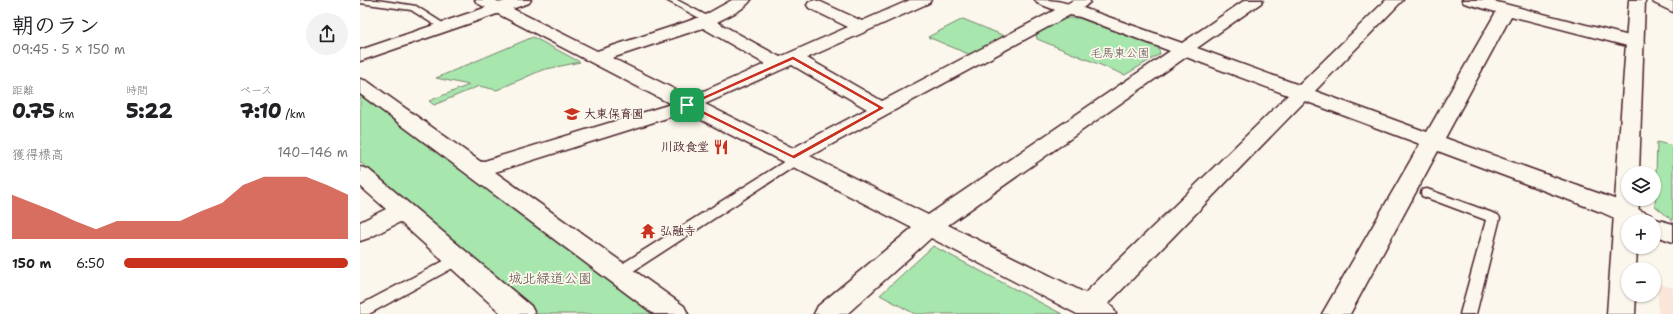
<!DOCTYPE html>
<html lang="ja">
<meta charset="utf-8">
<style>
body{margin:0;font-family:"Shantell Sans","Klee One",sans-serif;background:#f2f2f2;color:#202124;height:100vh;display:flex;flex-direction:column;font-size:15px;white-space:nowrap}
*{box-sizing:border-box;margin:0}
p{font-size:13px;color:#757577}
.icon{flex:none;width:22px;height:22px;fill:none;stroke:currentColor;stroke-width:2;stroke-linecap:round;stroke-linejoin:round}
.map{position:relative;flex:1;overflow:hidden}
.side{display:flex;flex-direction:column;background:#fff;width:360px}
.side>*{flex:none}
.fabs{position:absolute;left:1261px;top:166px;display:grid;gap:8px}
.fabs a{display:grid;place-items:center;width:40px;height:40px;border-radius:50%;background:#fff;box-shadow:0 1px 3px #0004;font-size:20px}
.pin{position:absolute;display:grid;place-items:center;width:34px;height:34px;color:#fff;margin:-17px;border-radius:8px;box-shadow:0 2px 6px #0006}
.round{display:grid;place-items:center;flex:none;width:42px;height:42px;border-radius:21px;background:#f2f2f2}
.overview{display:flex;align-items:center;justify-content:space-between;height:68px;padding:0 12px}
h1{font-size:22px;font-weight:800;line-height:30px}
.figures{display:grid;grid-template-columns:repeat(3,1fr);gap:6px;height:68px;padding:4px 12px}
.figures div{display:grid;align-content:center}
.figures b{font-size:20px;font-weight:800}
.figures small{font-size:11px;font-weight:400}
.figures p{font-size:11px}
.chart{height:112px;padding:8px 12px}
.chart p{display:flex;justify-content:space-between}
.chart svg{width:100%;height:72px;margin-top:4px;fill:#c8321e;opacity:.7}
ul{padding:0 12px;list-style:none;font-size:13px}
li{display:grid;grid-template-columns:64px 48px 1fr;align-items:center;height:30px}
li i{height:10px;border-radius:5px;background:#c8321e}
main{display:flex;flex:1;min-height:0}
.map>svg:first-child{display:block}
.built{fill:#f9e6d8}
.green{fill:#a7e6ad;stroke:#78826c}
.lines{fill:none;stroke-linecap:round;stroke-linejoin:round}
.service-casing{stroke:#4a1f2b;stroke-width:3}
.minor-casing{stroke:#4a1f2b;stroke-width:3}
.tertiary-casing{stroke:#4a1f2b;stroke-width:3}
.service{fill:#fbf7ec;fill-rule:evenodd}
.minor{fill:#fbf7ec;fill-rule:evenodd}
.tertiary{fill:#fbf7ec;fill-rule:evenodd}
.route{fill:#c8321e;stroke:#fff;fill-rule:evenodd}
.labels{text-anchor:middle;stroke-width:3.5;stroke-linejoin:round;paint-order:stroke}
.park-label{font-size:12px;fill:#61514c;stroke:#fbf7ec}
.poi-label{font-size:12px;font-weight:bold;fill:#4a1f2b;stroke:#fbf7ec;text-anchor:start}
.near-park-label{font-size:14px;fill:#61514c;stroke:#fbf7ec}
</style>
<main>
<section class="side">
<div class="overview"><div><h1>朝のラン</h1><p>09:45 · 5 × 150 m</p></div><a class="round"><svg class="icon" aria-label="share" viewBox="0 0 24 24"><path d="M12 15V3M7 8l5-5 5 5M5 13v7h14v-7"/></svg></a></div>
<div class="figures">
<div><p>距離</p><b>0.75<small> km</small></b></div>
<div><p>時間</p><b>5:22</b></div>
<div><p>ペース</p><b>7:10<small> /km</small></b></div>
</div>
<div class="chart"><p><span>獲得標高</span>140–146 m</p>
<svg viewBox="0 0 160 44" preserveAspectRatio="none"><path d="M0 44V17L10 22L20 27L30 33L40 38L50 33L60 33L70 33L80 33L90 27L100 22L110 11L120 6L130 6L140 6L150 11L160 17V44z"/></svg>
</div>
<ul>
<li><b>150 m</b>6:50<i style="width:100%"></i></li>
</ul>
</section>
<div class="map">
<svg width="1313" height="314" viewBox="0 0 1313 314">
<rect width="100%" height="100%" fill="#fbf7ec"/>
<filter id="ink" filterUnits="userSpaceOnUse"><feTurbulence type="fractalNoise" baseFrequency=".025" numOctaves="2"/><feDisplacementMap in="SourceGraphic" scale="8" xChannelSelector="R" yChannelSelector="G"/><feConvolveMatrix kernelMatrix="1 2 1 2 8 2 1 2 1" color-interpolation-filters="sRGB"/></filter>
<g filter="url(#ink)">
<!-- built -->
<polygon class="built" points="1298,283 1313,288 1313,314 1298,314"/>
<!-- green -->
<g class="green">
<polygon points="704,18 719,18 798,47 800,54 765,75 677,39 676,34"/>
<polygon points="603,19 647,37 613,56 568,37"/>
<polygon points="173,37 220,62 182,70 137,90 119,86 74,105 69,101 109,85 76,78"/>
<polygon points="0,93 299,314 177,314 0,162"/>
<polygon points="1297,142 1313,146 1313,221 1295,206"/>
<polygon points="573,246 702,314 555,314 520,295"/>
</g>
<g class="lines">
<!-- service casing -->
<g class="service-casing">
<g id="service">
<polygon points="0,0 17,0 56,6 89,27 84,30 81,29 51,10 0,3"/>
<polygon points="306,0 317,0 353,19 351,21 345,21"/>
<polygon points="437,155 441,156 443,159 441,162 264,277 259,278 254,277 252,273 254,269 433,156"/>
<polygon points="1067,189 1138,215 1140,218 1116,314 1100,314 1126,220 1062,196 1061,193 1062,190"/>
<polygon points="97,254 102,255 104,259 102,263 9,314 0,314 0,305"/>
</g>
</g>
<!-- minor casing -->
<g class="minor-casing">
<g id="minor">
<path d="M115 0H135L237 51 326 22 345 15 372 0H391C384 10 368 16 357 22L420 57 488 27 449 8 447 5 449 2 455 0 461 2 502 21 550 0H571L569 3 447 58 522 101 714 0H729L730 2 723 8 822 43 885 0H903L901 3 837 48 939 85 1026 0H1043L955 91 1067 132 1136 12 1104 3 1102 0H1129L1281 39 1284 43 1281 47 1275 48 1151 16 1085 138 1257 200 1291 215 1292 218 1313 224V242L1294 235V221H1268V224L1241 212 1078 151 990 314H962L1060 144 945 101 748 304 752 306 756 314H717L571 238 487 314H454L458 306 552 228 326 112 135 172 324 306 328 314H294L0 94V79L7 81 121 162 311 104 117 3ZM710 15 720 17 810 51 568 215 450 156ZM343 28 405 64 330 97 252 58ZM826 57 928 95 725 293 588 225ZM432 65 507 109 433 148 345 104Z"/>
<polygon points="1292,0 1313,1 1313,12 1294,3"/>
<polygon points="0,167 8,169 171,306 175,314 142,314 40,222 9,238 0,241 0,222 26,209 0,186"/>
</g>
</g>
<!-- tertiary casing -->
<g class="tertiary-casing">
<g id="tertiary">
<polygon points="148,0 171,0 169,3 0,61 0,50"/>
<path d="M675 0C688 0 709 0 717 10L715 13 709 15 703 13 677 3Z"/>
<polygon points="1269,0 1285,0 1279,173 1268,173 1268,199 1279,199 1278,221 1268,221 1268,247 1277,247 1276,269 1268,269 1268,295 1276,295 1275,314 1247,314"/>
</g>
</g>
<!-- service -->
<use href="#service" class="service"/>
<!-- minor -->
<use href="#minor" class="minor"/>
<!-- tertiary -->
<use href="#tertiary" class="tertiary"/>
</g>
</g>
<!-- route -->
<path class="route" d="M433 56 525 108 434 159 324 105ZM433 60 518 108 433 155 332 105Z"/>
<!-- icons -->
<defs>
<g id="school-bare" transform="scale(1.2)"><path d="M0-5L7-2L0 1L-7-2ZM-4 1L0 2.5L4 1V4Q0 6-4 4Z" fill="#c8321e" stroke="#fbf7ec" stroke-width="2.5" paint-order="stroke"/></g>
<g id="restaurant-bare" transform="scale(1.2)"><path d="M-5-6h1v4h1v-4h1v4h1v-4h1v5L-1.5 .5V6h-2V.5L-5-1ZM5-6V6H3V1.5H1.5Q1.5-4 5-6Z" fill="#c8321e" stroke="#fbf7ec" stroke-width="2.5" paint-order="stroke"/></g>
<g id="temple-bare" transform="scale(1.2)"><path d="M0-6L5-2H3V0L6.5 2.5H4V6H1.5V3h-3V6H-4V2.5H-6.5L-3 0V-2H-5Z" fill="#c8321e" stroke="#fbf7ec" stroke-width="2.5" paint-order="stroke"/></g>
</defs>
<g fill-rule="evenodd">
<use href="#school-bare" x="212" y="114"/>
<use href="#restaurant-bare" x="361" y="147"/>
<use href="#temple-bare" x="288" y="231"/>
</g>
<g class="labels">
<!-- park labels -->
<g class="park-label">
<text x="760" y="57">毛馬東公園</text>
</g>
<!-- poi labels -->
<g class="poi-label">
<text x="224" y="118">大東保育園</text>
<text x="349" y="151" text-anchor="end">川政食堂</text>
<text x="300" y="235">弘融寺</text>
</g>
<!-- near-park labels -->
<g class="near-park-label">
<text x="190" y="283">城北緑道公園</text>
</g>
</g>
</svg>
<div class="fabs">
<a><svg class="icon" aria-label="layers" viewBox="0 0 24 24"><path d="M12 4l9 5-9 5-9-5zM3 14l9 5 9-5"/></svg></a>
<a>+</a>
<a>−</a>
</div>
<div class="pin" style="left:327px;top:105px;background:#1e9e55"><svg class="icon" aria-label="arrive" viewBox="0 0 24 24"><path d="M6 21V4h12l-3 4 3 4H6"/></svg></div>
</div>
</main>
